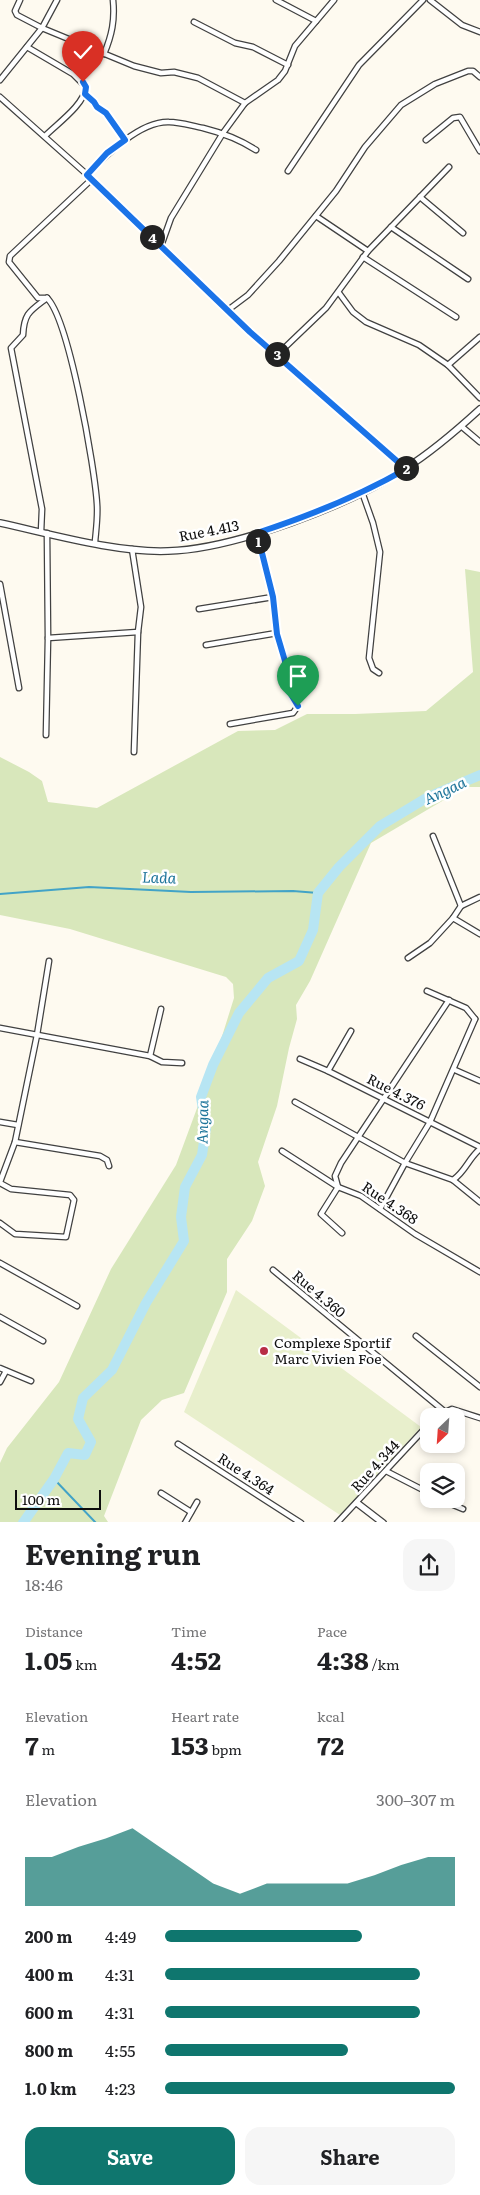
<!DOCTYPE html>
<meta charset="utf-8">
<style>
body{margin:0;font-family:Literata,serif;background:#f6f6f6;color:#202124;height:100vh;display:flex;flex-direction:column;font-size:19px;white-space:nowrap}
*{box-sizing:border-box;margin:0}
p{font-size:16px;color:#757577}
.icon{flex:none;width:28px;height:28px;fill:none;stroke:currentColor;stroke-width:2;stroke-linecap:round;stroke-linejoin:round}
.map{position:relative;height:1522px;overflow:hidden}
.sheet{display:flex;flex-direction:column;background:#fff;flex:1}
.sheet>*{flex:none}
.needle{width:32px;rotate:205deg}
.tools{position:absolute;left:420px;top:1408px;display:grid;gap:10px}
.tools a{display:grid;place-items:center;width:45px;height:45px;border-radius:10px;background:#fff;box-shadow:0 2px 8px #0003;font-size:25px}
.scale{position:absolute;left:15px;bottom:12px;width:86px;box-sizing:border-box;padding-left:5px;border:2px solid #0e0e0e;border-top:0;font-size:14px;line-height:18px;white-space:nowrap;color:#0e0e0e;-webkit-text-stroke:4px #fff;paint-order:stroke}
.pin{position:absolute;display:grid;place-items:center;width:42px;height:42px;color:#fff;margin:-51px -21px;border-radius:50% 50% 50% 0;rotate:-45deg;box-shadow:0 0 5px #0007}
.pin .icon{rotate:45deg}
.km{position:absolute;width:25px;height:25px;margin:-12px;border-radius:50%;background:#222;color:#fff;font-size:14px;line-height:25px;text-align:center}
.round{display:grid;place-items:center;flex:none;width:52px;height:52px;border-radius:15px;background:#f6f6f6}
.summary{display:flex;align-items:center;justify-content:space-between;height:85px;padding:0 25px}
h1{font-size:28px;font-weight:700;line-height:38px}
.metrics{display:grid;grid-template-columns:repeat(3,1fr);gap:8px;height:85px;padding:5px 25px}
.metrics div{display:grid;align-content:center}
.metrics b{font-size:25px;font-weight:700}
.metrics small{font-size:14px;font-weight:400}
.metrics p{font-size:14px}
.chart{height:140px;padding:10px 25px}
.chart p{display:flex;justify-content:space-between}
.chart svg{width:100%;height:90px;margin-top:5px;fill:#0f766e;opacity:.7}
.button{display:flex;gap:10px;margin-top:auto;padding:10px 25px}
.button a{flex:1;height:58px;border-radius:15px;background:#0f766e;color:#fff;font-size:20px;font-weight:700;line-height:58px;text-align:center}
.button a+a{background:#f6f6f6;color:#202124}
ul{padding:0 25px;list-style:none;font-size:16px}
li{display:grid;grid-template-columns:80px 60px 1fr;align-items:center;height:38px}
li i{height:12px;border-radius:6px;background:#0f766e}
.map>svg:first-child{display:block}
.green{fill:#d8e7bb}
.pitch{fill:#e8efcc}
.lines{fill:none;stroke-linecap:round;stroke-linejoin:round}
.stream{stroke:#42a3c7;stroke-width:2}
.river{stroke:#b7e5f3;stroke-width:10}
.minor-casing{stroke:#414141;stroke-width:7}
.tertiary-casing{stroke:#414141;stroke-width:8}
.minor{stroke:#fff;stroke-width:4.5}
.tertiary{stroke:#fff;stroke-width:5.5}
.route-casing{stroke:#fff;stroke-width:10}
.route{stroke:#1a73e8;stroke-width:6}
.poi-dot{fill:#b82d46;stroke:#fff;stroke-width:2}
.labels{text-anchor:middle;stroke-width:5;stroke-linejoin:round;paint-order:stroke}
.street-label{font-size:14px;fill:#0e0e0e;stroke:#fff}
.poi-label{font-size:14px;fill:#0e0e0e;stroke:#fff;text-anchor:start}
.water-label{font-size:15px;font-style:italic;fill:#1d749a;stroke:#fff}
</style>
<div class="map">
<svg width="480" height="1523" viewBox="0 0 480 1523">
<rect width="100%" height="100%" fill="#fefaf0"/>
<!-- green -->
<polygon class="green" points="465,569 480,572 480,787 466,787 371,843 310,981 296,1005 297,1019 289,1048 277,1106 258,1162 265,1186 252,1221 227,1259 227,1292 184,1393 162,1400 141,1420 104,1516 108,1522 0,1522 0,1463 7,1448 59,1382 111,1269 176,1165 213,1065 234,998 233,984 226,977 70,929 0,915 0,757 29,772 42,781 48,802 97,808 238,731 275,730 307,714 355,714 426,711 473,672"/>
<!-- pitch -->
<polygon class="pitch" points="236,1290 421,1427 340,1515 184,1412"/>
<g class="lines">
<!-- stream -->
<g class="stream">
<polyline points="0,894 89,887 191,892 293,891 318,893"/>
<polyline points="54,1479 96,1523"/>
</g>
<!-- river -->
<polyline class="river" points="23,1523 54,1479 68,1453 85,1455 91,1442 78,1419 83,1398 112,1370 146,1303 184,1241 181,1217 185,1187 202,1155 206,1128 201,1097 213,1065 239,1013 268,978 299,961 313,930 318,893 339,867 380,826 428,797 480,775"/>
<!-- minor casing -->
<g class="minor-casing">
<g id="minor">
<polyline points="20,0 15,11 17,15 42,28 134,66 161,73 174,72 198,78 245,103"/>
<polyline points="276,0 316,21"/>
<polyline points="430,0 462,25 480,32"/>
<polyline points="194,22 235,43 253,47 288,65"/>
<path d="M27 47 73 74 86 87C84 105 58 123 45 136"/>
<path d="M104 54C112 35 115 20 113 0"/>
<polyline points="0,80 42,28 57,0"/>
<polyline points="85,94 94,102 97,107 106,113 125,140"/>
<polyline points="0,97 92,179 251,332 406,469"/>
<polyline points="426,140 453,118 460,117 480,151"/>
<polyline points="288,171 359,65 423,0"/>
<path d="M87 175C106 155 140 121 169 122 180 122 192 126 203 128 223 133 239 139 256 150"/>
<polyline points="420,197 463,233"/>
<polyline points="316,216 368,251"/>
<polyline points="391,227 468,279"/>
<polyline points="161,246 171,218 223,133 245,103 278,80 285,71 295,46 334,0"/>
<polyline points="363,257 456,317"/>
<polyline points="339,293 353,312 366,322 419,345 448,365 480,398"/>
<path d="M47 298C69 319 95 469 97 504 98 517 96 530 95 542"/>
<polyline points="47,298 38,298 9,262 10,256 92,179"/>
<polyline points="228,310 248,295 279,261 336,191 365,147 401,105 435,84 468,71 473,71 480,77"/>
<polyline points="277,355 326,308 368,251 449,167"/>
<polyline points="448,365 480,337"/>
<polyline points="461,426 480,442"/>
<polyline points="362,492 373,523 380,552 369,658 373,669 379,673"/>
<path d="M41 532 42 509 11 348 23 335C24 313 30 311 47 298"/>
<polyline points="132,549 141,607 138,632 134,752"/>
<polyline points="0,584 19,688"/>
<polyline points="199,609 273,597"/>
<polyline points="48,638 138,632"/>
<polyline points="206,645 277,633"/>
<polyline points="230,724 293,713 298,706 289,691 285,676 285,661 277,633 273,597 257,533"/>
<polyline points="46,735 48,638 47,533"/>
<polyline points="433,836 461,906"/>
<polyline points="453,918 461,906 480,897"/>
<polyline points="408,958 430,943 453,918 480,934"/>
<polyline points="427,991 466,1008 475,1019"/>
<polyline points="0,1028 150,1056 162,1062 182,1063"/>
<polyline points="150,1056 161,1009"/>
<polyline points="300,1059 328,1071 480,1147"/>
<polyline points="455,1070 480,1081"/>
<polyline points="328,1071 351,1031"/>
<polyline points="295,1102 405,1163 453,1180 480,1202"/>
<polyline points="0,1122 18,1125"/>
<polyline points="15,1142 100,1156 107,1160 109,1166"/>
<polyline points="282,1151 338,1187"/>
<path d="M453 1180C466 1171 468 1159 480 1149"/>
<polyline points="0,1182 15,1142 37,1035 49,961"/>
<polyline points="0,1183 11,1189 70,1195 74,1200 66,1237 15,1234 0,1223"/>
<polyline points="338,1187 335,1176 341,1163 449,1000"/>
<polyline points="380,1209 405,1163 430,1122 475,1019"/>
<polyline points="342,1233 321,1214 338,1187 361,1196 415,1234 480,1272"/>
<polyline points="0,1263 77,1306"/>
<polyline points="273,1270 444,1411"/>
<polyline points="0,1317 43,1341"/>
<polyline points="416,1336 480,1387"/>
<polyline points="0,1368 31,1381"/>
<polyline points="0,1382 6,1371"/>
<polyline points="437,1416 452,1409 480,1418"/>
<polyline points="178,1444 301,1523"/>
<polyline points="386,1471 429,1493"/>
<polyline points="161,1493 191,1512"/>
<polyline points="439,1499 463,1509"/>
<polyline points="185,1523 197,1502"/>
<polyline points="337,1523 429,1424"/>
</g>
</g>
<!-- tertiary casing -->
<g class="tertiary-casing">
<g id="tertiary">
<path d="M0 523C51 534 116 553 168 551 234 549 351 505 406 468 433 451 457 430 480 409"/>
<polyline points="357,1503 383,1523"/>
</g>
</g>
<!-- minor -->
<use href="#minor" class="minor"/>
<!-- tertiary -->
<use href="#tertiary" class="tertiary"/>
</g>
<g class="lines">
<!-- route casing -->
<g class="route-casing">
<path id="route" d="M83 82 86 87 85 94 94 102 97 107 106 113 125 140 107 153 87 175 250 332 406 469C359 496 309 516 257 533L273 597 277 634 285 661V676L289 691 298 706"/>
</g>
<!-- route -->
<use href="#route" class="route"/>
</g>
<!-- markers -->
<circle class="poi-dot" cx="264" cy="1351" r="5"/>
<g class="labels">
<!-- street labels -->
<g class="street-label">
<text transform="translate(209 531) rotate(-11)" y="5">Rue 4.413</text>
<text transform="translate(396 1092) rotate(27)" y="5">Rue 4.376</text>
<text transform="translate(390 1203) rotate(34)" y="5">Rue 4.368</text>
<text transform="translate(319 1294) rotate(40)" y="5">Rue 4.360</text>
<text transform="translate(375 1466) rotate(-48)" y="5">Rue 4.344</text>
<text transform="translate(246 1474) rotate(33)" y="5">Rue 4.364</text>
</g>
<!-- poi labels -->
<g class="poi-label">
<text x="274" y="1348">Complexe Sportif<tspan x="274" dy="16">Marc Vivien Foe</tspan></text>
</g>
<!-- water labels -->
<g class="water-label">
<text transform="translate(445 791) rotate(-25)" y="5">Angaa</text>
<text transform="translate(159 878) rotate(2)" y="5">Lada</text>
<text transform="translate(203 1122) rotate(-89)" y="5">Angaa</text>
</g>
</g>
</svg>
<div class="tools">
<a><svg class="needle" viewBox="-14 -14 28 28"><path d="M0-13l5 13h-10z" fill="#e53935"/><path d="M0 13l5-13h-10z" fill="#757577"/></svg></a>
<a><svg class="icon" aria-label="layers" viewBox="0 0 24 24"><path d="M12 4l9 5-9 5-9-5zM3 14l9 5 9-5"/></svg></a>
</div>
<div class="scale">100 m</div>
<div class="pin" style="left:298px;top:706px;background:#1e9e55"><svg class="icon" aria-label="arrive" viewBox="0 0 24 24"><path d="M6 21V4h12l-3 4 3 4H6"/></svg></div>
<div class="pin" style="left:83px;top:82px;background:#d93025"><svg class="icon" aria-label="check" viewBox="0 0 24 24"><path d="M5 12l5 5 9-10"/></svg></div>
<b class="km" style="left:258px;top:541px">1</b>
<b class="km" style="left:406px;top:468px">2</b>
<b class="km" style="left:277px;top:354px">3</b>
<b class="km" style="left:152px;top:237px">4</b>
</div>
<section class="sheet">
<div class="summary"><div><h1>Evening run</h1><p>18:46</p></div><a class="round"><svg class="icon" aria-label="share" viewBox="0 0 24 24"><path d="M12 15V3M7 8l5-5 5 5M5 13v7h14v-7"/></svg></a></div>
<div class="metrics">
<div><p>Distance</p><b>1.05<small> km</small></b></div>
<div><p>Time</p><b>4:52</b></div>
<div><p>Pace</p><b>4:38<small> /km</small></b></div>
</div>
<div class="metrics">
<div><p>Elevation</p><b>7<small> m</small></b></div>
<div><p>Heart rate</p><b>153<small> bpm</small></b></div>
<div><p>kcal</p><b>72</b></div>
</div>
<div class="chart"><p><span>Elevation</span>300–307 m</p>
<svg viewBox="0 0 160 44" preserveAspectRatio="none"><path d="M0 44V20L10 20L20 15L30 11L40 6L50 15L60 24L70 33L80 38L90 33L100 33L110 33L120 33L130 29L140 24L150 20L160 20V44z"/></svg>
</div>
<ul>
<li><b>200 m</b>4:49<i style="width:68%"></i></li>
<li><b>400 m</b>4:31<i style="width:88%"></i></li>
<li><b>600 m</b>4:31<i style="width:88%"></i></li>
<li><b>800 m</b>4:55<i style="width:63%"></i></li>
<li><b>1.0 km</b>4:23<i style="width:100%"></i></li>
</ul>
<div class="button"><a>Save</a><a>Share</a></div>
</section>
